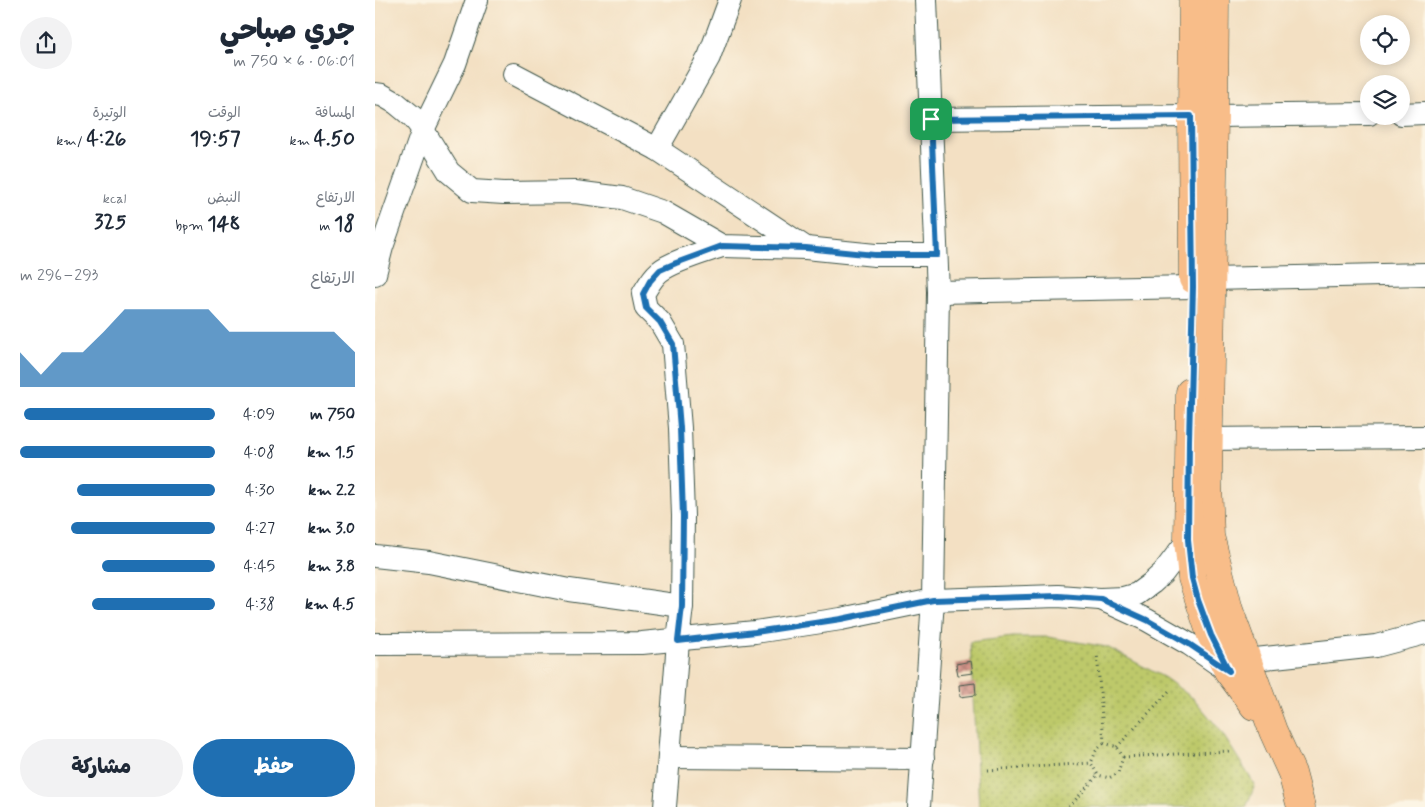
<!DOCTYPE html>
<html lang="ar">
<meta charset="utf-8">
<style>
body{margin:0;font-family:Mynerve,"Playpen Sans Arabic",sans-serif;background:#f2f2f3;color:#1f2937;direction:rtl;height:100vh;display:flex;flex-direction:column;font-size:19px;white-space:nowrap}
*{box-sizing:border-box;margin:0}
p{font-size:16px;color:#747a83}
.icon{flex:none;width:28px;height:28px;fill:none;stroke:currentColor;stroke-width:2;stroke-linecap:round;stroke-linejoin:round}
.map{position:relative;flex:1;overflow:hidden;direction:ltr}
.panel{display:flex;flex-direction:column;background:#fff;width:375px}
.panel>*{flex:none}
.buttons{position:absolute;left:985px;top:15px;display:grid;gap:10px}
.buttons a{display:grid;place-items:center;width:50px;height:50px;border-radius:50%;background:#fff;box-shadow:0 2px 12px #0003;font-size:25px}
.pin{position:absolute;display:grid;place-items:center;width:42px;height:42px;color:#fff;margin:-21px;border-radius:10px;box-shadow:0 2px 8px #0006}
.round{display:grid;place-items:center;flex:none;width:52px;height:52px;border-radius:26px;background:#f2f2f3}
.summary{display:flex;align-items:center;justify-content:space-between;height:85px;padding:0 20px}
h1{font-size:28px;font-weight:800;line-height:38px}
.figures{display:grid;grid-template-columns:repeat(3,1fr);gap:8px;height:85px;padding:5px 20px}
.figures div{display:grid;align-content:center}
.figures b{font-size:21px;font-weight:800}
.figures small{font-size:14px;font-weight:400}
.figures p{font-size:14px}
.chart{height:140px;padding:10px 20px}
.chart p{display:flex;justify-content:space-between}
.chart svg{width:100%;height:90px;margin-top:5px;fill:#1f6fb2;opacity:.7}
.button{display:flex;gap:10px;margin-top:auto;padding:10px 20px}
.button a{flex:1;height:58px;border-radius:30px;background:#1f6fb2;color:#fff;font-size:20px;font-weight:800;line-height:58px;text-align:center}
.button a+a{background:#f2f2f3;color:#1f2937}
ul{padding:0 20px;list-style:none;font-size:16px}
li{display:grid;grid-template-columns:80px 60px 1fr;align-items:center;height:38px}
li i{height:12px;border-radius:6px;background:#1f6fb2}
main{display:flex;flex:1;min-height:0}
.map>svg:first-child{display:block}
.park{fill:url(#park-dots);stroke:#6e8350}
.building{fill:url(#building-cross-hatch)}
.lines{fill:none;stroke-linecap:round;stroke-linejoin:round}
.minor-casing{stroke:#3f5549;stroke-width:24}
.primary-casing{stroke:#3f5549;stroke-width:29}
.path{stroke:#3f5549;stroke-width:3;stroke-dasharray:1 4;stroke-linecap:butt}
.minor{stroke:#fff;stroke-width:22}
.primary{stroke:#f8bd89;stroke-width:28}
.route-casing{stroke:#fff;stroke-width:10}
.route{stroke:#1f6fb2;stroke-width:6}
</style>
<main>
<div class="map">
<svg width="1050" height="807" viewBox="0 0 1050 807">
<defs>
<pattern id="park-dots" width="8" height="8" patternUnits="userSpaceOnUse" patternTransform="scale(1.25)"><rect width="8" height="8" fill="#bdc96b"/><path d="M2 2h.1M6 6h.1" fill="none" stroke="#99a459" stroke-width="1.8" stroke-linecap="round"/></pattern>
<pattern id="building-cross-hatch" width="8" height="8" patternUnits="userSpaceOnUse" patternTransform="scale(1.25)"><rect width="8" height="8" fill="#d29388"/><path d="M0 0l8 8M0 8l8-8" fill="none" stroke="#aa7970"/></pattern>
</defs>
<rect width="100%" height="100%" fill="#fcf5e5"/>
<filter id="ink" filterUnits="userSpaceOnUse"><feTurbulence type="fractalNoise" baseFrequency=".02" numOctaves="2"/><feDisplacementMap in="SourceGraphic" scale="10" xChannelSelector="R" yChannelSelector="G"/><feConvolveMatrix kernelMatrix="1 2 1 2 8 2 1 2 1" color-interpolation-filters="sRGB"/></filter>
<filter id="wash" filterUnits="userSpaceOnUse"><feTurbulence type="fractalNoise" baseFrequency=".0096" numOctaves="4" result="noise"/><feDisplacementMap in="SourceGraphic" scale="20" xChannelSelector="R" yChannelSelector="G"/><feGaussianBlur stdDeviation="1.12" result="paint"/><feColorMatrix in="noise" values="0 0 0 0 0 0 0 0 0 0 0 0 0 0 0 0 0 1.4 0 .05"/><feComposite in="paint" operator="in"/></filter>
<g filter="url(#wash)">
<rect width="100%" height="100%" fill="#f3e0c3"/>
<!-- park -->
<polygon class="park" points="638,637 673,637 732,647 790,678 819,699 845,730 880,785 871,807 604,807 595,642"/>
<g id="blocks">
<!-- building -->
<g class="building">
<polygon points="596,661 598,673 583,675 581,664"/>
<polygon points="600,683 601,695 585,697 584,685"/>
</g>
</g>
</g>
<g filter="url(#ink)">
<use href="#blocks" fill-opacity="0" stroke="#3f5549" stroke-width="1"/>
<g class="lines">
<!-- minor casing -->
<g class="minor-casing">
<g id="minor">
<polyline points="355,0 334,57 282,149 431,248"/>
<polyline points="139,74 282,149"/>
<polyline points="0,94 7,95 21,103 38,117 48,130 74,172 97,191 129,193 200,192 247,198 288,212 347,246 431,248 500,255 561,255"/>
<polyline points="1026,114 1050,113"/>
<polyline points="839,116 994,114"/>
<polyline points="556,119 817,116"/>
<polyline points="0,274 7,247 48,130 80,64 102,0"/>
<polyline points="836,279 1050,274"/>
<polyline points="563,292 818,287"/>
<polyline points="833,439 1050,437"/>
<polyline points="0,556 54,562 194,590 307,606"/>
<polyline points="726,599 772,620 814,644 853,671"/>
<polyline points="0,644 267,643 380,632 466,619 558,600 683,596 725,599 748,598 762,594 777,583 788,573 813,540"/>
<polyline points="871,660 1001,646 1050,633"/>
<polyline points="294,757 548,759"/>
<path d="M290 807 303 641 307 606 308 516 305 428 298 344 285 322 271 308 268 294C273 286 277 278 284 272 297 261 330 252 347 246"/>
<polyline points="544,807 558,600 563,292 551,0"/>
</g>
</g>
<!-- primary casing -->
<g class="primary-casing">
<g id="primary">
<polyline points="840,0 839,116 833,482 835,536 854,610 898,731 917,773 926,807"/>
<polyline points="818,279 817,116 818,0"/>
<polyline points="815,392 813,540 817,578 836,635 853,671 879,706"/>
</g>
</g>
<!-- path -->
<g class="path">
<polyline points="722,652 729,743"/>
<polygon points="729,743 742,747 748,757 743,773 734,778 723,775 716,763 721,751"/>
<polyline points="742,747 795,690"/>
<polyline points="748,757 854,751"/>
<polyline points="613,770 716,763"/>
<polyline points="694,807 723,775"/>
</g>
<!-- minor -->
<use href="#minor" class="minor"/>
<!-- primary -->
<use href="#primary" class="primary"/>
</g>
</g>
<g class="lines" filter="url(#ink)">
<!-- route casing -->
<g class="route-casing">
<polygon id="route" points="816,116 818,287 814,440 813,540 817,578 823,600 836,635 854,671 814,644 772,620 726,599 684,596 558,600 466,619 380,632 303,641 307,606 308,516 305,428 298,344 285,322 271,308 268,294 275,281 285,270 301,263 347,246 431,248 500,255 562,255 556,119"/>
</g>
<!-- route -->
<use href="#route" class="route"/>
</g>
</svg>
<div class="buttons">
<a><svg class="icon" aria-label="locate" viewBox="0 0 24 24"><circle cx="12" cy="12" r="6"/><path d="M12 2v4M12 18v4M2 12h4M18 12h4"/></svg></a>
<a><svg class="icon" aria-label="layers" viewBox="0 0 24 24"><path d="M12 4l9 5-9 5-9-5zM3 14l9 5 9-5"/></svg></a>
</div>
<div class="pin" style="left:556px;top:119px;background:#1e9e55"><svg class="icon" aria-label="arrive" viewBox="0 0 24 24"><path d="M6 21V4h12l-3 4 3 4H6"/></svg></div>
</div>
<section class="panel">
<div class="summary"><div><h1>جري صباحي</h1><p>06:01 · 6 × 750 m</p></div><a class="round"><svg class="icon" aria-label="share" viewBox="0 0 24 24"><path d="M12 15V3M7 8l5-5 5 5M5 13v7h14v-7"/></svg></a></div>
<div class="figures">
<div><p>المسافة</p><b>4.50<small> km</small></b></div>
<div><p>الوقت</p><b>19:57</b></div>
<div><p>الوتيرة</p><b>4:26<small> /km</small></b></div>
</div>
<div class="figures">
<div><p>الارتفاع</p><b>18<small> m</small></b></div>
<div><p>النبض</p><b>148<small> bpm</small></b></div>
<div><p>kcal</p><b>325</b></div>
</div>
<div class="chart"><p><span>الارتفاع</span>293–296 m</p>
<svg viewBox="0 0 160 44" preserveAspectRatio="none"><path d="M0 44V27L10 38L20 27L30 27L40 17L50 6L60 6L70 6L80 6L90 6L100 17L110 17L120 17L130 17L140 17L150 17L160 27V44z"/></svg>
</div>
<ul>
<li><b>750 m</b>4:09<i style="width:98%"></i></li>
<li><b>1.5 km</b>4:08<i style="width:100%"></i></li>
<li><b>2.2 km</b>4:30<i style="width:71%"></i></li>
<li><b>3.0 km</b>4:27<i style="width:74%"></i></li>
<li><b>3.8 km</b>4:45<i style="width:58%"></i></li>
<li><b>4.5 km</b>4:38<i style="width:63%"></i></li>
</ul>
<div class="button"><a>حفظ</a><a>مشاركة</a></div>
</section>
</main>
